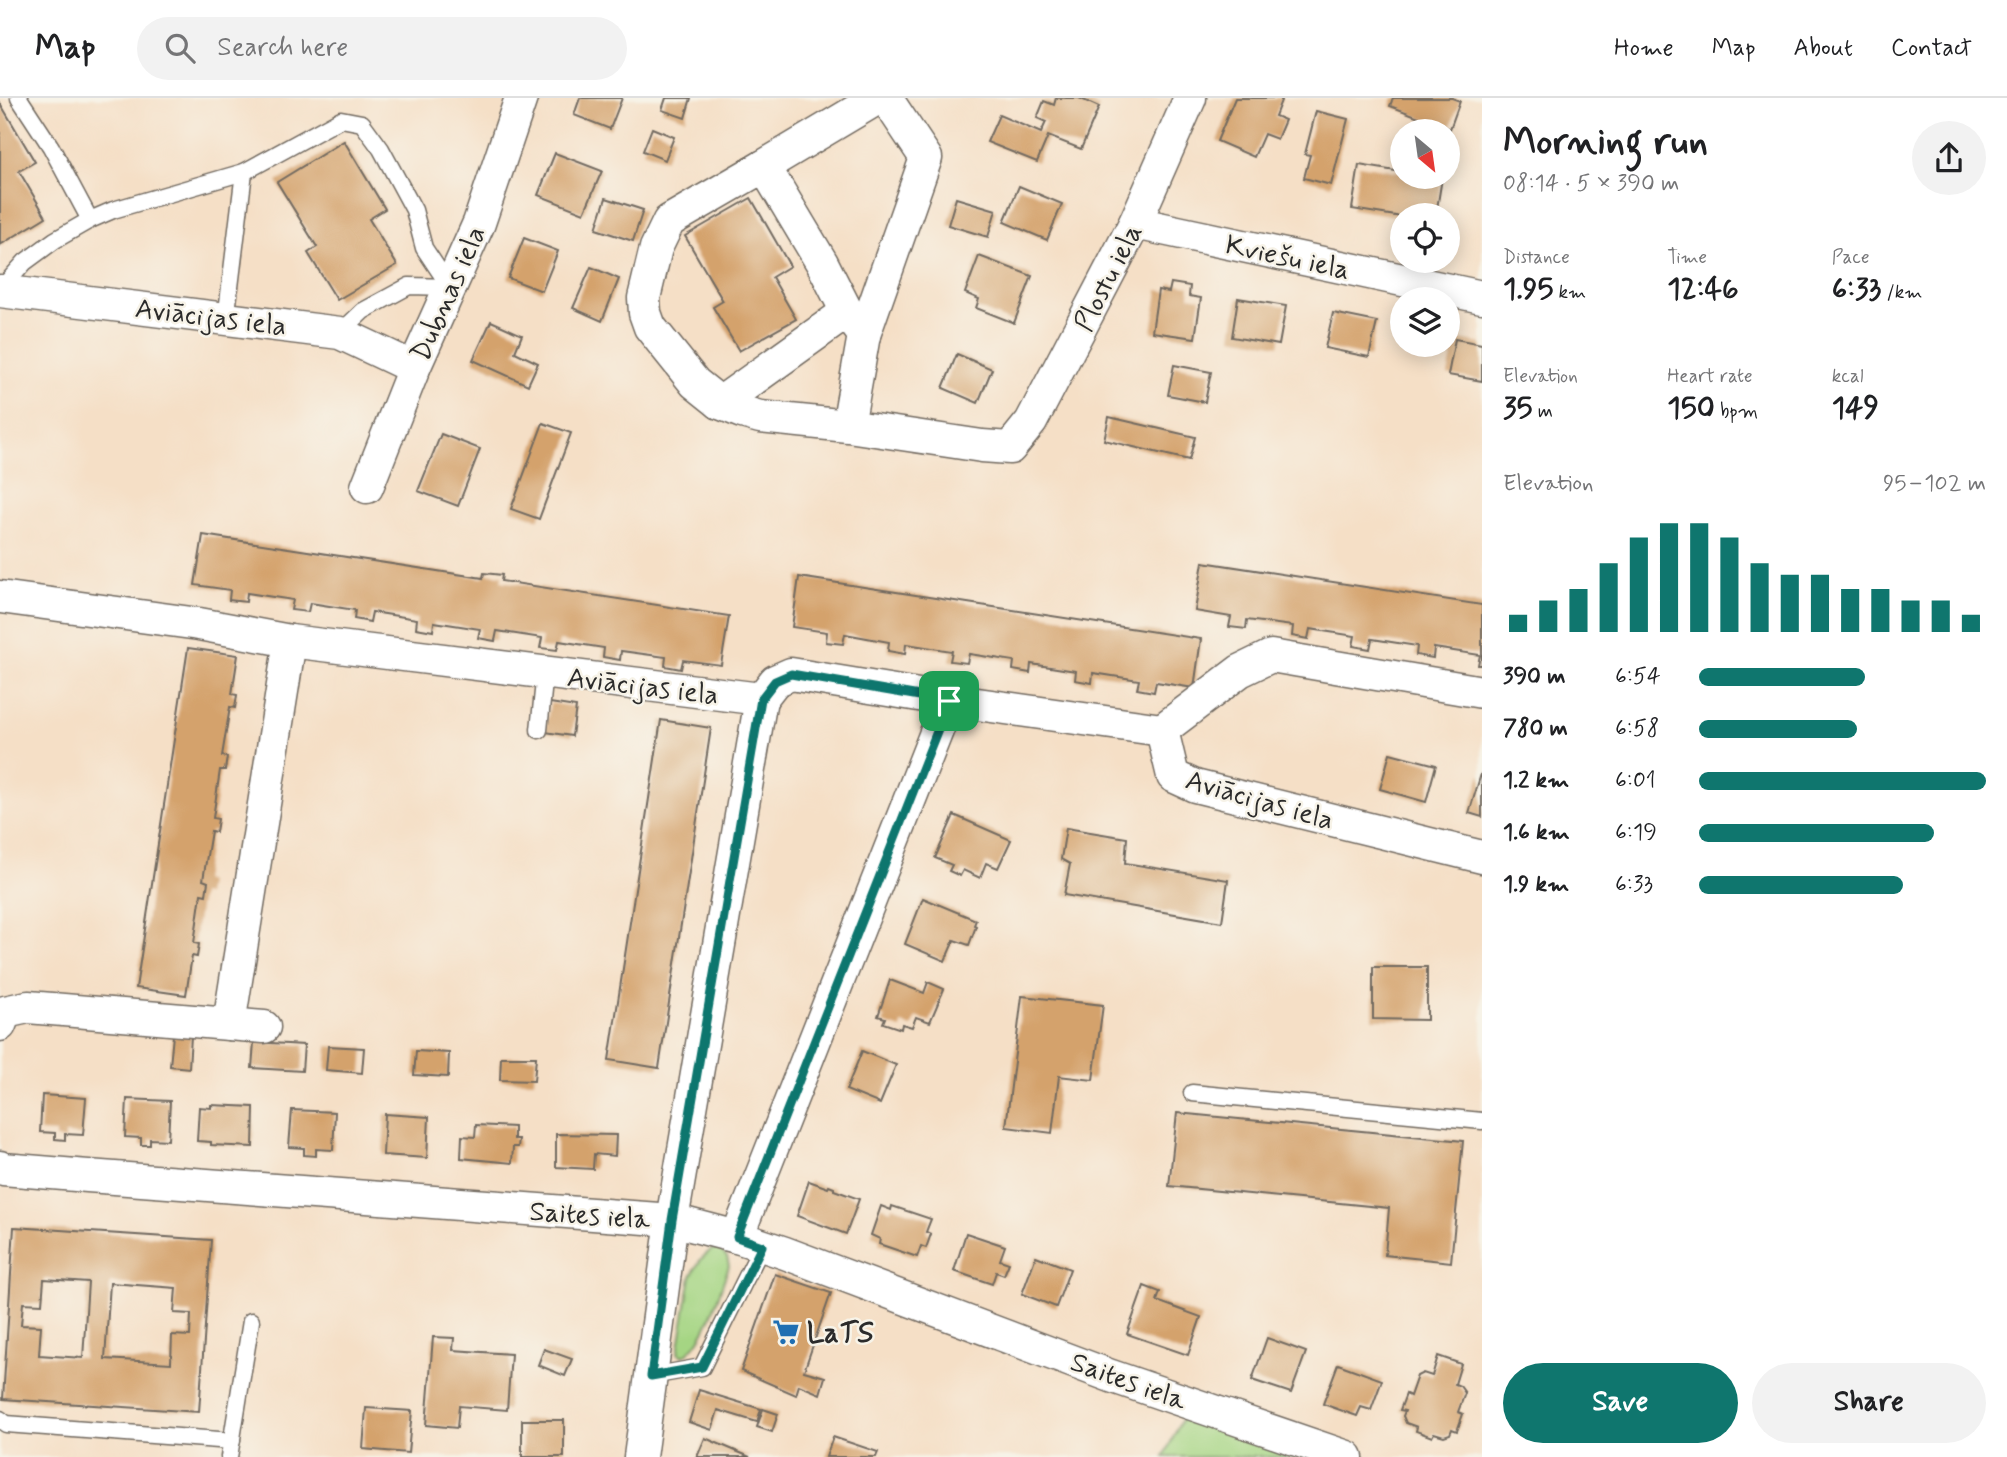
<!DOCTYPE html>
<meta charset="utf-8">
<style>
body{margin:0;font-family:Mynerve,sans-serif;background:#f2f2f2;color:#202124;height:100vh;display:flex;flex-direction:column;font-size:26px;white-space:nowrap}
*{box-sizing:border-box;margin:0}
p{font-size:23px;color:#757577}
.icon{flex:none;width:38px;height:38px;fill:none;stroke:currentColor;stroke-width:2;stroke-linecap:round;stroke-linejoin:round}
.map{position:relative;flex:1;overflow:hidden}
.panel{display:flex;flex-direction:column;background:#fff;width:525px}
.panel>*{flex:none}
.needle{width:46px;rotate:151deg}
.fabs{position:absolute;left:1390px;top:21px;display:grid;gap:14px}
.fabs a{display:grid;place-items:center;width:70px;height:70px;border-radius:50%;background:#fff;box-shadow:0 4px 18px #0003;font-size:35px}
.pin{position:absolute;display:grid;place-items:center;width:60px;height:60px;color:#fff;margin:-30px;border-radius:14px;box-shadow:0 4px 10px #0006}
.round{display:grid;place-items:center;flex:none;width:74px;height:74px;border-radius:37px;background:#f2f2f2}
.overview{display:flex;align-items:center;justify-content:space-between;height:119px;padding:0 21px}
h1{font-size:38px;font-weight:700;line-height:52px}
.stats{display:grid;grid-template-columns:repeat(3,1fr);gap:10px;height:119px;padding:7px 21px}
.stats div{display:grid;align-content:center}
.stats b{font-size:30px;font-weight:700}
.stats small{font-size:19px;font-weight:400}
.stats p{font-size:19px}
.chart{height:196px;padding:14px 21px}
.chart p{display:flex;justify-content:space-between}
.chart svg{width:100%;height:126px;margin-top:7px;stroke:#0f766e;stroke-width:6}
.action{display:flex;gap:14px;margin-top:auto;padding:14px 21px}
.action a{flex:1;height:80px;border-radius:42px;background:#0f766e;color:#fff;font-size:28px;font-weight:700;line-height:80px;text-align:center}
.action a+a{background:#f2f2f2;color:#202124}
ul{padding:0 21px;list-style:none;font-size:23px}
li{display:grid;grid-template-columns:112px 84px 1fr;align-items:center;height:52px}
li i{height:18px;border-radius:9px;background:#0f766e}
header{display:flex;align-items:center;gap:42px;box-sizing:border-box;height:98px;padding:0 35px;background:#fff;border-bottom:2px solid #e0e0e0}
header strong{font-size:33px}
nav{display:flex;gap:38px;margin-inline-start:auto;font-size:24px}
.search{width:490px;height:63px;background:#f2f2f2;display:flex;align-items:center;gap:18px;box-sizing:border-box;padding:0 24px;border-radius:38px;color:#757577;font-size:26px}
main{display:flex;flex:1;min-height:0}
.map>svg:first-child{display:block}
.green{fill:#a5d583;stroke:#688057;stroke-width:2}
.building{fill:#d4a26c;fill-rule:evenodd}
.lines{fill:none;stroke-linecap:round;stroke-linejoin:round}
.service-casing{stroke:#726a61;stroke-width:19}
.minor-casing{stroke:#726a61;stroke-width:35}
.service{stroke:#fff;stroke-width:16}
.minor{stroke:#fff;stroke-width:32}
.route-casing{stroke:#fff;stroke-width:14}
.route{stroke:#0f766e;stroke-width:9}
.labels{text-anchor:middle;stroke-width:5;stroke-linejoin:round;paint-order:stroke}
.street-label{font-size:28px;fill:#2b2b2b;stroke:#f7f3e8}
.poi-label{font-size:28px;font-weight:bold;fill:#2b2b2b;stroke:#f7f3e8;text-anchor:start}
</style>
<header>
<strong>Map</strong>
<div class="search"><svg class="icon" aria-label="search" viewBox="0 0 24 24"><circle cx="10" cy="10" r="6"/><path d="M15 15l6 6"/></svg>Search here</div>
<nav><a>Home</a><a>Map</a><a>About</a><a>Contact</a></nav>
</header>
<main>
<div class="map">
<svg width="1482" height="1359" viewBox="0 0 1482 1359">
<rect width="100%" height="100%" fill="#f7f3e8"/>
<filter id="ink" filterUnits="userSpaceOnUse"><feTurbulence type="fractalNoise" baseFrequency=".0143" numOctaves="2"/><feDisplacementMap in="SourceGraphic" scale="14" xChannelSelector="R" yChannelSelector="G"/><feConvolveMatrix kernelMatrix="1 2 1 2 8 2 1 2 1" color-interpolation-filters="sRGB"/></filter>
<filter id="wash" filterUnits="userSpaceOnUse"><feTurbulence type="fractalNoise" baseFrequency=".00686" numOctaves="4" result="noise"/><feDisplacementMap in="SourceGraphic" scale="28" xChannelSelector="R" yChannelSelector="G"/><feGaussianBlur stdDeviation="1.57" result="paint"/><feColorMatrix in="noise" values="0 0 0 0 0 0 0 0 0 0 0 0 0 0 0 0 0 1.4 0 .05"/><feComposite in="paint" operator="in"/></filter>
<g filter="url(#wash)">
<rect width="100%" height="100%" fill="#f5dfc6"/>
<!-- green -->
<g class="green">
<path d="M712 1151 720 1152 727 1159 729 1168C719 1193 707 1245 683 1258L678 1255 691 1178 701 1161Z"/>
<polygon points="1184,1316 1293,1359 1164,1359"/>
</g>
<g id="blocks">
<!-- building -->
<g class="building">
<polygon points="580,0 622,0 610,31 574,17"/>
<polygon points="666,0 691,0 685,20 662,12"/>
<polygon points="1056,0 1079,0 1099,9 1081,51 1048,38 1037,64 987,44 999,17 1041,35 1046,24 1037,20 1044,3 1054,7"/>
<polygon points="1235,0 1282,0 1275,18 1285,22 1277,41 1264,36 1254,59 1217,43"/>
<polygon points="1393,0 1452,0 1460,3 1450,31 1390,8"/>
<polygon points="0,5 35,64 19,73 46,119 0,147"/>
<polygon points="1316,13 1348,21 1331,87 1304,80 1310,57 1305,56"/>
<polygon points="652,30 674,39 665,62 643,53"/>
<polygon points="344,43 385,111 369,121 397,167 337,202 308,155 317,149 277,84"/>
<polygon points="555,55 602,73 584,115 538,97"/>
<polygon points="1359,67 1402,74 1402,79 1442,80 1436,117 1402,117 1402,119 1352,111"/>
<polygon points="1019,88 1062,106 1047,142 1004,124"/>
<polygon points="606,100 643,112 633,143 596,131"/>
<polygon points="751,100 790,168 772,179 796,221 739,253 713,209 723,203 685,138"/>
<polygon points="956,100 996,112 988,139 948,127"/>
<polygon points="524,140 558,153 542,193 508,180"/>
<polygon points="979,158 1032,178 1014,225 976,210 979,201 965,195"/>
<polygon points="591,169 619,181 602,223 573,210"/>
<polygon points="1171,185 1190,188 1189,198 1201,200 1195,240 1152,234 1158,192 1169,194"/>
<polygon points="1238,200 1286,208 1279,247 1232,239"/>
<polygon points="1333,215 1377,224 1369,259 1325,250"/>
<polygon points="491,223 522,237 515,254 538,265 528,287 473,262"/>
<polygon points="1455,241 1482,246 1482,283 1448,277"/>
<polygon points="957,256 992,271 978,305 943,290"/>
<polygon points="1174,267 1211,274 1205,304 1168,297"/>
<polygon points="1109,319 1195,339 1189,362 1104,342"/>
<polygon points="543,325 571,335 539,421 511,411"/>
<polygon points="441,336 480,351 458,408 418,393"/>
<polygon points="203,437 483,480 484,475 502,477 501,483 729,518 721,567 683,562 681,571 665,568 666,559 621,553 620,562 603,559 604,550 559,543 557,552 540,550 542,540 497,533 495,543 478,540 480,531 434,524 433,533 416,530 417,521 372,514 370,524 354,521 355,512 310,505 308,514 291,512 293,502 247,495 246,504 229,502 230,492 195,487"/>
<polygon points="1203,464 1482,507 1482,567 1478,567 1480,557 1434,550 1433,560 1416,557 1417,548 1372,541 1370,551 1353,548 1355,538 1310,531 1308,541 1292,538 1293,528 1247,522 1246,531 1229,529 1231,519 1195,513"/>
<polygon points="799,479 1201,541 1194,590 1156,584 1154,594 1137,591 1139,582 1093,575 1092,585 1075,582 1076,573 1031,566 1030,575 1013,572 1014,563 969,556 967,565 950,563 952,553 906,546 905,556 888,553 889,544 845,536 843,546 826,544 827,534 792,529"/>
<polygon points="188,550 238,557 232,596 237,597 235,610 230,609 222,658 227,659 225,672 220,672 213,720 218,721 216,734 211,733 203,782 208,784 206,797 201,796 194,845 199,846 197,859 192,858 186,897 136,890"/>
<polygon points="550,605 576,609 572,638 545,634"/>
<polygon points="661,622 711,630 659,970 609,962"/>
<polygon points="1390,655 1436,667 1426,704 1380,691"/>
<polygon points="1481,676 1482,676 1482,719 1469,715"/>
<polygon points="954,717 1011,742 998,770 986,765 980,780 963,772 960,778 949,773 952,767 935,760"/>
<polygon points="1066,730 1127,740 1125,765 1228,782 1222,824 1064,797 1070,766 1061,761"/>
<polygon points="923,800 976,822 974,827 976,828 969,847 954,842 945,863 905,846"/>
<polygon points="1373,869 1427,869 1427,922 1373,921"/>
<polygon points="890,882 924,895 928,884 944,891 930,924 916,919 912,929 902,926 901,931 883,925 885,920 878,918"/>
<polygon points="1022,898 1103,907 1093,982 1059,978 1052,1035 1006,1029"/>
<polygon points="173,937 191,938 189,970 170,968"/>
<polygon points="254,944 304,947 302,973 252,970"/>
<polygon points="328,948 364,950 362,975 326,972"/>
<polygon points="416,953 449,955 448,979 414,977"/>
<polygon points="862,953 896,967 880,1006 846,992"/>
<polygon points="501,959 536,959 534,983 500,982"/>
<polygon points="42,997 86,1000 83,1037 65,1036 65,1042 55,1041 55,1035 40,1034"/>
<polygon points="127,1001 170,1003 168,1042 150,1041 150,1047 141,1047 141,1040 125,1039"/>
<polygon points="211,1007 254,1009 253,1049 211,1047 211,1044 197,1043 199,1009 211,1010"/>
<polygon points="292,1012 335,1014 333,1052 316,1051 316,1058 304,1057 304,1050 289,1049"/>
<polygon points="1177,1015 1463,1043 1451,1164 1385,1157 1389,1110 1169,1088"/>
<polygon points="385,1016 429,1019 427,1060 383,1057"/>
<polygon points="476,1027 514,1029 514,1041 519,1041 518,1049 513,1049 512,1065 461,1060 462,1038 475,1039"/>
<polygon points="556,1036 616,1037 615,1058 594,1056 593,1071 556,1069"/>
<polygon points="809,1083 828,1090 829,1088 834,1090 834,1092 859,1101 846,1136 797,1118"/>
<polygon points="881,1108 891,1112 892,1108 931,1121 926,1134 931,1136 926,1150 921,1148 917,1159 879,1146 880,1141 871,1137"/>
<path d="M14 1129 211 1142 199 1314 3 1301ZM44 1181 88 1184 83 1260 39 1257 41 1228 21 1227 23 1205 42 1206ZM110 1185 176 1190 174 1215 191 1216 190 1238 172 1237 171 1265 105 1261Z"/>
<polygon points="966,1135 1005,1148 1000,1162 1009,1165 1004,1177 996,1174 992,1186 954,1173"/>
<polygon points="1036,1158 1070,1171 1056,1209 1022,1196"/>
<polygon points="775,1176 831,1195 804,1273 825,1279 820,1296 799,1287 796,1297 741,1273"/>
<polygon points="1144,1188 1160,1194 1157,1203 1201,1219 1188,1257 1127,1236"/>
<polygon points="433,1239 454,1240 453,1252 511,1256 507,1312 459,1308 457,1330 426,1327"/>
<polygon points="1267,1240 1306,1254 1291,1295 1252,1282"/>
<polygon points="544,1251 572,1261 565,1278 538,1267"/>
<polygon points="1438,1258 1461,1266 1455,1286 1460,1288 1465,1295 1458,1314 1463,1316 1457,1333 1452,1331 1450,1336 1444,1338 1434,1335 1432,1339 1416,1333 1417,1329 1406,1325 1403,1318 1405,1313 1400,1312 1406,1296 1410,1298 1417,1278 1423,1275 1432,1278"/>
<polygon points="1338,1266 1382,1282 1371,1312 1361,1309 1357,1318 1323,1306"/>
<polygon points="699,1292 761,1311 757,1324 718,1312 712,1332 689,1324"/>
<polygon points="366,1310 412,1313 408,1355 363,1351"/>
<polygon points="763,1311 778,1316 772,1334 757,1329"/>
<rect x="522" y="1322" width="42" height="37"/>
<polygon points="833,1339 878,1354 876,1359 826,1359"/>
<polygon points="705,1340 750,1359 697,1359"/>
</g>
</g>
</g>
<g filter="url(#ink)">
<use href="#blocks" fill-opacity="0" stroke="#726a61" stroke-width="2"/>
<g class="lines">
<!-- service casing -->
<g class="service-casing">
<g id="service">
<polyline points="19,0 51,49 90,122"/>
<polyline points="0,192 25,164 55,142 90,122 113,112 244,74 341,21 362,25 381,51 414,112 424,150 450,189"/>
<polyline points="226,222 244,74"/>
<polyline points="340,235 363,213 409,188 450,189"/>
<polyline points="539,632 545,574"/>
<polyline points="1192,995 1482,1023"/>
<polyline points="651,1278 702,1269 762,1148"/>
<polyline points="0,1321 6,1326 232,1343"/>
<polyline points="229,1359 251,1223"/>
</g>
</g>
<!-- minor casing -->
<g class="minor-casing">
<g id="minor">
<polyline points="764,68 878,0"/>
<polyline points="1135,125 1482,199"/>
<polyline points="0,193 340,235 414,270"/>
<polyline points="864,237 926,60 886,0"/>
<polyline points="720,305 847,214"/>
<polyline points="848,328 864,237 847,214 822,165 764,68 669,123 656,150 644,200 645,215 650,229 695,285 720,305 742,314 760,319 848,328 982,348 1010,350 1031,324 1135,125 1190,0"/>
<polyline points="367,389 414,270 479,125 521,0"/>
<polyline points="0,499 199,526 290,543 761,601 775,583 791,576 949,602 1162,632"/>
<polyline points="1162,632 1173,678 1195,688 1482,759"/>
<polyline points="1162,632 1240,573 1271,558 1482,594"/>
<polyline points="229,926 264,929"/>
<polyline points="0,927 5,914 28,909 229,926 290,543"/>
<polyline points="0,1069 3,1071 88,1078 672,1122 737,1139 785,1155 1111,1278 1347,1359"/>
<polyline points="737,1139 949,602"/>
<polyline points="640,1359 672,1122 761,601"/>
</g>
</g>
<!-- service -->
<use href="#service" class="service"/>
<!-- minor -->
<use href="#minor" class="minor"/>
</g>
</g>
<g class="lines" filter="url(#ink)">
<!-- route casing -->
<g class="route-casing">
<polygon id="route" points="791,576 949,603 737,1139 762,1148 702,1269 651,1278 672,1122 761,601 775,583"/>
</g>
<!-- route -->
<use href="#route" class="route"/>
</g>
<!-- icons -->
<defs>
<g id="supermarket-bare" transform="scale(2.1)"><path d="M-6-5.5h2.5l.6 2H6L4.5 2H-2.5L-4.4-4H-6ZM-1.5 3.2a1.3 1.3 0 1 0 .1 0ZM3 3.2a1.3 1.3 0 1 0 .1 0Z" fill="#1f6fb2" stroke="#f7f3e8" stroke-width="2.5" paint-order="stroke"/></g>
</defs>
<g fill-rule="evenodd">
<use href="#supermarket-bare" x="786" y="1234"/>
</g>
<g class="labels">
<!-- street labels -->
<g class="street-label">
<text transform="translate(1288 158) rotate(12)" y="10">Kviešu iela</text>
<text transform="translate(1107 179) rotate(-63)" y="10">Plostu iela</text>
<text transform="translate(447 195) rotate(-66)" y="10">Dubnas iela</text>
<text transform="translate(211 218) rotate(7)" y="10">Aviācijas iela</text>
<text transform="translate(643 587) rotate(7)" y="10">Aviācijas iela</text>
<text transform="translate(1260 701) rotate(16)" y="10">Aviācijas iela</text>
<text transform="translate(590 1116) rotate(4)" y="10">Saites iela</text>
<text transform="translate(1129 1282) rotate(20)" y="10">Saites iela</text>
</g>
<!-- poi labels -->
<g class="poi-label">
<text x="807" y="1244">LaTS</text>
</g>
</g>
</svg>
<div class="fabs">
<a><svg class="needle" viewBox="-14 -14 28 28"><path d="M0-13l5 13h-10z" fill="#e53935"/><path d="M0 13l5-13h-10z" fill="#757577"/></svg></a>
<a><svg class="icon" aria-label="locate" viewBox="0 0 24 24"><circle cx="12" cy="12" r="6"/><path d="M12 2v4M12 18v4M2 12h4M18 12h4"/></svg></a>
<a><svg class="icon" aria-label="layers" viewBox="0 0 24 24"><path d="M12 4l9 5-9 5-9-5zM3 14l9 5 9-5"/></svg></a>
</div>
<div class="pin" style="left:949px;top:603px;background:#1e9e55"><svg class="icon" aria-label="arrive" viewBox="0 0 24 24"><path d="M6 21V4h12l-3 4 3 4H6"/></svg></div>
</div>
<section class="panel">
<div class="overview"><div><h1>Morning run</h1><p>08:14 · 5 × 390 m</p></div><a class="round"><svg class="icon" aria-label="share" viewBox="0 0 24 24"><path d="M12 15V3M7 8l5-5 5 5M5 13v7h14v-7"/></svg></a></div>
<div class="stats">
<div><p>Distance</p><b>1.95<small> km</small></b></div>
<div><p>Time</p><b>12:46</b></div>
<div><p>Pace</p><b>6:33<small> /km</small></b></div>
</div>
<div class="stats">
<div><p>Elevation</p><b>35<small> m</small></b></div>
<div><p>Heart rate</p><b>150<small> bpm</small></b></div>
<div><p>kcal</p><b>149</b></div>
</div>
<div class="chart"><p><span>Elevation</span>95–102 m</p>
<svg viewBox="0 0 160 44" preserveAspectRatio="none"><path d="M5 44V38M15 44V33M25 44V29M35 44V20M45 44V11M55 44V6M65 44V6M75 44V11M85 44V20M95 44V24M105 44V24M115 44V29M125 44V29M135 44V33M145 44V33M155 44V38"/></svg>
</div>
<ul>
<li><b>390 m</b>6:54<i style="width:58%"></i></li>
<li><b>780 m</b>6:58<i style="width:55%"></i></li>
<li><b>1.2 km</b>6:01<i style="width:100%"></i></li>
<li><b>1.6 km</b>6:19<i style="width:82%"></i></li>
<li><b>1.9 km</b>6:33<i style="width:71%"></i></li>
</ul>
<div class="action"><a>Save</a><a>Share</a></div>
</section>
</main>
